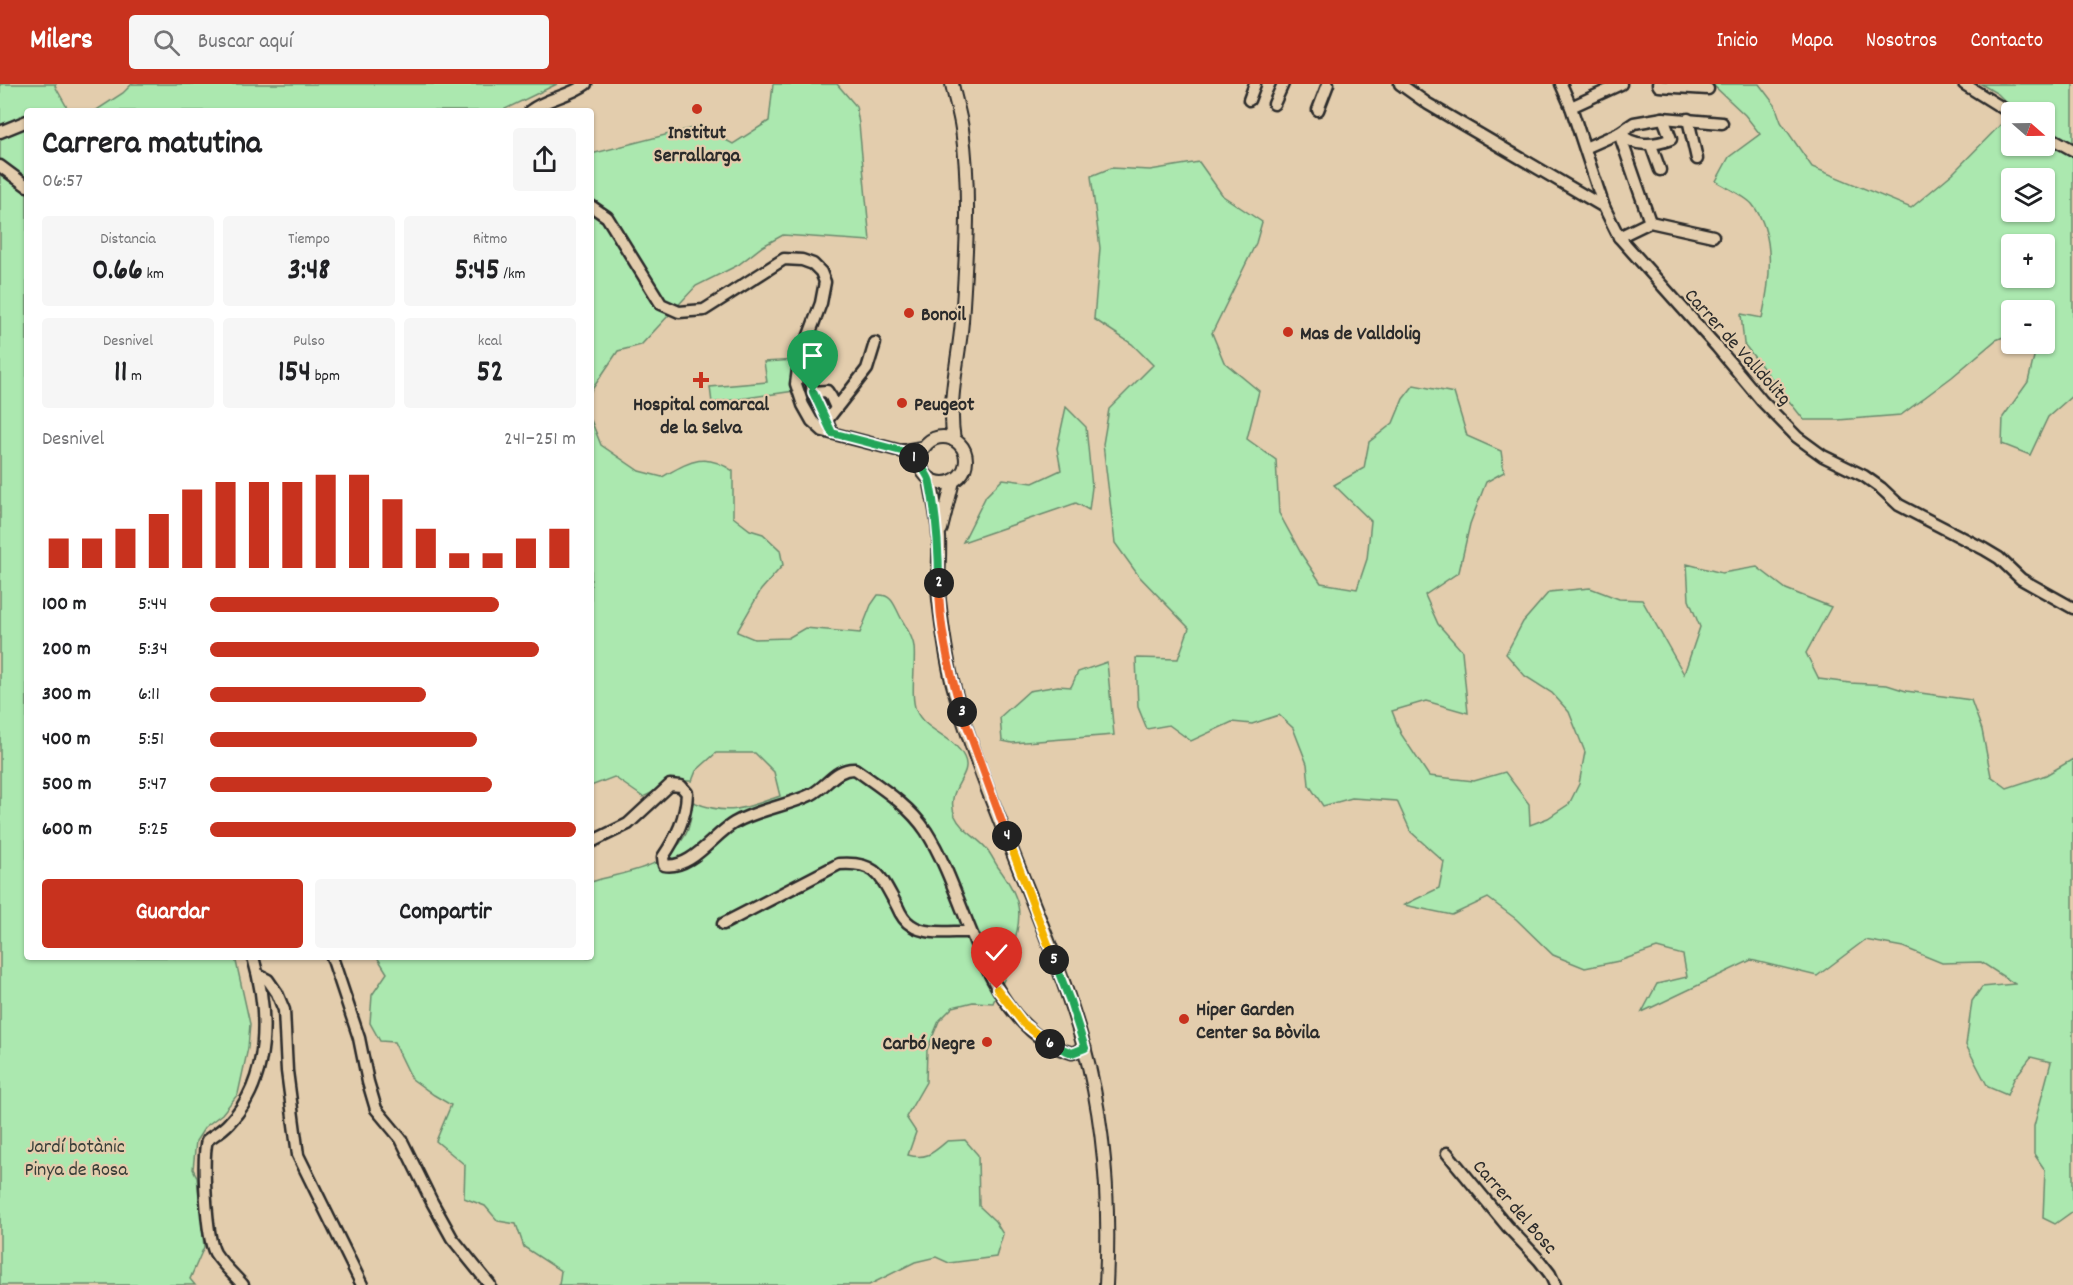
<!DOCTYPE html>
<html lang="es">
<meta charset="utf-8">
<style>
body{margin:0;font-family:Dekko,sans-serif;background:#f6f6f6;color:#202124;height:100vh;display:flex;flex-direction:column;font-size:22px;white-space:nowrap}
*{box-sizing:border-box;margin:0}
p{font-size:20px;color:#757577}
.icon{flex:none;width:33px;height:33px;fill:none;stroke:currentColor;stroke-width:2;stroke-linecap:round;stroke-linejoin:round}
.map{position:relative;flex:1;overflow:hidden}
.panel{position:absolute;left:24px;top:24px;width:570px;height:852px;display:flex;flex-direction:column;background:#fff;border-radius:6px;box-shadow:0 2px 4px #0004}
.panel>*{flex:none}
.needle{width:39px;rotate:110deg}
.fabs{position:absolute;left:2001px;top:18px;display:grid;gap:12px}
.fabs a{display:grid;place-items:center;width:54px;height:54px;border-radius:6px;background:#fff;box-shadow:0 2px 4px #0004;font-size:30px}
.pin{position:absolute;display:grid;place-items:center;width:51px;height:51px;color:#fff;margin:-62px -26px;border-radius:50% 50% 50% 0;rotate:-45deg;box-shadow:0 0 6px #0007}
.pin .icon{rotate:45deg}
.km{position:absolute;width:30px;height:30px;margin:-15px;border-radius:50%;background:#222;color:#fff;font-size:16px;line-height:30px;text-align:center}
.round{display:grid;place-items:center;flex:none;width:63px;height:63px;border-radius:6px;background:#f6f6f6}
.overview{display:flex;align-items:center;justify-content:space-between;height:102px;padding:0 18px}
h1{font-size:33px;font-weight:700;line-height:45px}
.metrics{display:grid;grid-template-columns:repeat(3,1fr);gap:9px;height:102px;padding:6px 18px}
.metrics div{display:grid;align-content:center;border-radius:6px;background:#f6f6f6;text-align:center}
.metrics b{font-size:30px;font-weight:700}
.metrics small{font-size:16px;font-weight:400}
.metrics p{font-size:16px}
.chart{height:168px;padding:12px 18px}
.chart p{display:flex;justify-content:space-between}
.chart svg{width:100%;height:108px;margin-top:6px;stroke:#c8321e;stroke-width:6}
.primary-button{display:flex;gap:12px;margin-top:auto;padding:12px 18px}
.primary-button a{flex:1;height:69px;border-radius:6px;background:#c8321e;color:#fff;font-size:24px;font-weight:700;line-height:69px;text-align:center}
.primary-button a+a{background:#f6f6f6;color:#202124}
ul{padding:0 18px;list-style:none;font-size:20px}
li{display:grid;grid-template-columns:96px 72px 1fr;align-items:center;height:45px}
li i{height:15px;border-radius:8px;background:#c8321e}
header{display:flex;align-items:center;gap:36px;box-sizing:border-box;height:84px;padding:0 30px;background:#c8321e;color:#fff}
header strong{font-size:28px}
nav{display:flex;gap:33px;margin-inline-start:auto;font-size:21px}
.search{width:420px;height:54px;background:#f6f6f6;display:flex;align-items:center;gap:15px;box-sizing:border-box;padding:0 21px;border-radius:6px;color:#757577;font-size:22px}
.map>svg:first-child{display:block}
.green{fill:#abe8af;stroke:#6b8a6d;stroke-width:1.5;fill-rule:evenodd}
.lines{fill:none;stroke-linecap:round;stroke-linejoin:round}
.minor-casing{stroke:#2b2b2b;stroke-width:15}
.major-casing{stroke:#2b2b2b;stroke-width:16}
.minor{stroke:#e3cdad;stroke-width:10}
.major{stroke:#e3cdad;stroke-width:12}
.split-1-casing{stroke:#fff;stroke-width:12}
.split-2-casing{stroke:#fff;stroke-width:12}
.split-3-casing{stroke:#fff;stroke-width:12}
.split-4-casing{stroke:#fff;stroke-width:12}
.split-5-casing{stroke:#fff;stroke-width:12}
.split-6-casing{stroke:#fff;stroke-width:12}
.split-7-casing{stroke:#fff;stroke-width:12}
.split-1{stroke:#22a559;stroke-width:8}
.split-2{stroke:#22a559;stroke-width:8}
.split-3{stroke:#f0652b;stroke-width:8}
.split-4{stroke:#f0652b;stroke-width:8}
.split-5{stroke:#f5b400;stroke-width:8}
.split-6{stroke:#22a559;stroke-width:8}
.split-7{stroke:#f5b400;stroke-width:8}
.poi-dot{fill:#c8321e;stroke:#e3cdad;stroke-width:2}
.labels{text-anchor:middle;stroke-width:4.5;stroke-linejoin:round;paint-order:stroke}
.poi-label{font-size:20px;font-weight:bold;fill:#2b2b2b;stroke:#e3cdad;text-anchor:start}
.street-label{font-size:20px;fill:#2b2b2b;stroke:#e3cdad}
.park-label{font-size:20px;fill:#383e38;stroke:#e3cdad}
</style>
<header>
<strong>Milers</strong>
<div class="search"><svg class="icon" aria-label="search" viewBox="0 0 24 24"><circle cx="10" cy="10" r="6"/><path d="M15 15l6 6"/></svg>Buscar aquí</div>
<nav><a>Inicio</a><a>Mapa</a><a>Nosotros</a><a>Contacto</a></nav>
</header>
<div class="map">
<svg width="2073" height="1201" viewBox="0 0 2073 1201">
<rect width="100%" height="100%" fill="#e3cdad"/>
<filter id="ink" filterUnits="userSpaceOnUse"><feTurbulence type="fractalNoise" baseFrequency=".0167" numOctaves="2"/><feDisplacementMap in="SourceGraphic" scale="12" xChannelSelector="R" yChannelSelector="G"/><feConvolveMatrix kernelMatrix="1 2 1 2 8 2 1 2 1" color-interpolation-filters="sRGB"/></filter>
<g filter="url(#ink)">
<!-- green -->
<g class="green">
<polygon points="0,0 56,0 55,2 69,27 27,27 27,873 235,873 250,940 248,964 238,1010 222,1030 205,1043 196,1057 193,1085 197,1093 204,1163 190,1195 195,1201 0,1201"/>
<polygon points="132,0 557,0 505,25 506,27 95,27 123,9"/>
<polygon points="773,0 837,0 856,22 859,40 870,157 783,151 763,162 738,181 696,202 641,261 618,267 591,307 591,70 700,42 733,60 769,37"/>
<path d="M1712 0H1759L1775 21 1781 38 1812 83 1911 124 1953 89 2011 30 2012 62H2044V28H2012L2014 26 1998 10 1981 0H2073V311L2048 333 2030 371 2002 360 2003 333 2028 298 2037 260H2044V226H2012L2011 250 1996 256 1952 293 1901 331 1838 336H1804L1744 260 1741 230 1762 234C1770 198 1777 151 1752 120 1745 112 1725 103 1716 97L1729 73 1760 50 1745 31ZM2012 94H2044V128H2012ZM2012 160H2044V194H2012Z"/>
<polygon points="1199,78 1223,112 1262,138 1256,159 1212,249 1224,278 1259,307 1247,355 1276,376 1279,429 1302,471 1321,499 1357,505 1367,475 1371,437 1334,401 1364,384 1369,358 1393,339 1403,315 1414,301 1454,309 1467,352 1501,367 1504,388 1486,398 1470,440 1459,488 1425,511 1438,540 1462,567 1468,629 1426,617 1392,627 1401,650 1429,692 1474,697 1505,688 1529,720 1530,741 1548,734 1569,720 1579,700 1585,668 1569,628 1552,609 1525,592 1506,570 1523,538 1549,508 1590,504 1619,515 1642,516 1684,590 1700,543 1689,516 1687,480 1722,489 1757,483 1786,505 1831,523 1806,569 1819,595 1850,599 1887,601 1906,607 1971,616 1982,646 1991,692 2007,704 2046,691 2073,675 2073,1127 2055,1140 2043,1134 2045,1086 2034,1070 2034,1042 2051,978 2031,973 2014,995 2007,1011 1988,1003 1966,961 1972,917 1982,903 2015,900 1981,878 1942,879 1903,863 1865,856 1817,892 1751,876 1642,928 1657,900 1687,893 1683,871 1657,864 1619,877 1585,884 1553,871 1516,835 1488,814 1452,831 1404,821 1439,804 1444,778 1411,748 1397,717 1352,714 1323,722 1309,701 1307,680 1293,644 1279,631 1252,640 1232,638 1191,657 1169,641 1147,645 1138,623 1136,574 1178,575 1189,544 1138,491 1115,459 1103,360 1109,325 1153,281 1132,260 1094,235 1100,164 1091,92 1111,84 1150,86"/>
<polygon points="796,276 794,307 712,319 710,303 767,298 764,278"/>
<polygon points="1066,323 1086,343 1092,403 1089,426 1076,419 963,458 986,412 1003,395 1033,399 1061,386 1057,364"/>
<path d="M591 336 601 361 639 387 662 393C689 378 704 367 733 387V433L750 446 763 450 780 466 783 481 761 506 737 548 754 555 788 554 805 544 860 549 871 521 878 511C891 510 894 520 899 530 904 541 913 551 914 563 916 580 910 612 916 626 924 647 953 651 964 673 974 692 944 704 955 732 961 746 977 753 986 764 991 770 994 777 998 783 1022 815 1024 831 1011 868 1009 875 1008 883 1006 890 1003 900 997 909 993 919L973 918 953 923 939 937 927 966 926 998 906 1033 916 1048 908 1071C926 1076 933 1069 947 1057L965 1056 978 1071 979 1122 995 1137 1003 1150 996 1173 949 1179 936 1173 915 1178 869 1201H559L561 1187 524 1163 516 1140 498 1137 485 1122 464 1114 465 1081 436 1057 451 1021 434 1011 412 995 394 958 380 957 370 939 372 911 387 889 377 873H591V798C625 787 667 786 686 750 691 741 691 728 693 718 731 733 743 724 780 712L774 688 755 669H716L696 687 692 697H677L643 713 614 693 591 702Z"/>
<polygon points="1107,578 1114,651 1012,659 1002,657 1000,633 1029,607 1058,602 1071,603 1078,588"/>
</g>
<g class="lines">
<!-- minor casing -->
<g class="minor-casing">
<g id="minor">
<polyline points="1400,0 1428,20 1604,123 1619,153 1717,263 1762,317 1797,353 1823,372 1864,392 1881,404 1899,421 1984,465 1999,474 2021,495 2073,524"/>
<polyline points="1561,0 1571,23 1604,123"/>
<polyline points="1658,0 1659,2 1708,5"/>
<polyline points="1964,0 2012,30"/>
<polyline points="1249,16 1255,0"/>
<polyline points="1274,20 1283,0"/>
<polyline points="1571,23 1621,0"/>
<polyline points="1318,26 1328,0"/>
<path d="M530 27C546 14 568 13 586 0"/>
<polyline points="1688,35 1697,75"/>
<polyline points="0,48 27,37"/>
<polyline points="1619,49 1650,138"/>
<path d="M1619 49C1633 63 1654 62 1671 55L1663 34"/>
<polyline points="2044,50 2073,66"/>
<polyline points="1651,61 1660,86"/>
<polyline points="1585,64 1619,49 1634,39 1663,34 1722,39"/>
<polyline points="0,82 27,102"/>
<polyline points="591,122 607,133 661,220 679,228 704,226 784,175 802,176 813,180 821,188 825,198 821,219 799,278 796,300 803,321 812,337 823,347 901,367 921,378"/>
<polyline points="1619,153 1650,138 1713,152"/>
<polyline points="808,261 808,279 813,308 832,349"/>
<polyline points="813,308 827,307 831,313 836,324"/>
<polyline points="827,336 867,285 875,259"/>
<polyline points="901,367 924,363"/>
<path d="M591 758 628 740 670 701 681 702 687 709C686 734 677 752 663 773L664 781C691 786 713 751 734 739 758 725 788 722 812 710 827 702 836 684 855 685 880 703 909 721 926 747 967 811 980 921 1051 961 1057 964 1065 967 1072 969L1085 964"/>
<path d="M723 840 839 780C877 777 881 793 897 822 900 829 904 837 911 841 926 852 952 847 970 848"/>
<polyline points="332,873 359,954 368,998 376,1025 401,1055 432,1118 452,1154 490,1201"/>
<polyline points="258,891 268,896 277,909 284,926 287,987 298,1071 362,1201"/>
<polyline points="1447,1069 1507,1142 1539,1176 1550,1190 1555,1201"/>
<path d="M243 1201C234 1191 222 1180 215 1169 206 1153 202 1074 207 1056 214 1051 223 1046 229 1039 271 995 269 928 253 873"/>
</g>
</g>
<!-- major casing -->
<g class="major-casing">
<g id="major">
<path d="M952 0C955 15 960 30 962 45 971 108 966 174 962 237 959 277 947 315 954 356"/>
<circle cx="943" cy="376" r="23"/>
<path d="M930 395C933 414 938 433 939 453 940 474 937 495 939 516 942 542 946 571 952 597 985 722 1049 838 1084 963 1105 1039 1110 1122 1106 1201"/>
<polyline points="941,445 953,397"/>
</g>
</g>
<!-- minor -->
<use href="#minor" class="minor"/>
<!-- major -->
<use href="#major" class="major"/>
</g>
</g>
<g class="lines" filter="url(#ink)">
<!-- split-1 casing -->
<g class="split-1-casing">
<polyline id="split-1" points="813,308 832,349 901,367 914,374"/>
</g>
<!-- split-2 casing -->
<g class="split-2-casing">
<path id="split-2" d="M914 374 921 378C922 387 929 391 930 399 937 434 939 463 939 499"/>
</g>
<!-- split-3 casing -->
<g class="split-3-casing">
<path id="split-3" d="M939 499C939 542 949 587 962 628"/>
</g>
<!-- split-4 casing -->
<g class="split-4-casing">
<polyline id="split-4" points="962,628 1007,752"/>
</g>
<!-- split-5 casing -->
<g class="split-5-casing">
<polyline id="split-5" points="1007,752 1054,876"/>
</g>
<!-- split-6 casing -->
<g class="split-6-casing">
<polyline id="split-6" points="1050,960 1072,969 1085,964 1070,917 1054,876"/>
</g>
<!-- split-7 casing -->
<g class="split-7-casing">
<polyline id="split-7" points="997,905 1024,940 1050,960"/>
</g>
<!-- split-1 -->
<use href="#split-1" class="split-1"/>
<!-- split-2 -->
<use href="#split-2" class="split-2"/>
<!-- split-3 -->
<use href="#split-3" class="split-3"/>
<!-- split-4 -->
<use href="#split-4" class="split-4"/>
<!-- split-5 -->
<use href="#split-5" class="split-5"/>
<!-- split-6 -->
<use href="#split-6" class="split-6"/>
<!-- split-7 -->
<use href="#split-7" class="split-7"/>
</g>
<!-- markers -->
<g class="poi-dot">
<circle cx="697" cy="25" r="6"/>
<circle cx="909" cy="229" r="6"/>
<circle cx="1288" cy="248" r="6"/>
<path d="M698 287h6v6h6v6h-6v6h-6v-6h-6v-6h6z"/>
<circle cx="902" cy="319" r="6"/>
<circle cx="1184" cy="935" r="6"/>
<circle cx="987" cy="958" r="6"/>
</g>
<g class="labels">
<!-- poi labels -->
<g class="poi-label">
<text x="697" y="54" text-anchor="middle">Institut<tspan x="697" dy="23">Serrallarga</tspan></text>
<text x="921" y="236">Bonoil</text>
<text x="1300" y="255">Mas de Valldolig</text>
<text x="701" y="326" text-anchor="middle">Hospital comarcal<tspan x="701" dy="23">de la Selva</tspan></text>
<text x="914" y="326">Peugeot</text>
<text x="1196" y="931">Hiper Garden<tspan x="1196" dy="23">Center Sa Bòvila</tspan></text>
<text x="975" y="965" text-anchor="end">Carbó Negre</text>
</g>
<!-- street labels -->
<g class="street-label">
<text transform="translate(1739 262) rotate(48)" y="7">Carrer de Valldolitg</text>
<text transform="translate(1516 1122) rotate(49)" y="7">Carrer del Bosc</text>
</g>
<!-- park labels -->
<g class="park-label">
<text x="76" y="1068">Jardí botànic<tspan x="76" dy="23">Pinya de Rosa</tspan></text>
</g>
</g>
</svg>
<div class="fabs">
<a><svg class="needle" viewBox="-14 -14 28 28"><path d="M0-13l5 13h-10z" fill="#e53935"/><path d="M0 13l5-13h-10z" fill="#757577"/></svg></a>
<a><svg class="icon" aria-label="layers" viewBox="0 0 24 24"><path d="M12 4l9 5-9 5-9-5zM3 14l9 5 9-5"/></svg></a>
<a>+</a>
<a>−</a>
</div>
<div class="pin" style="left:813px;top:308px;background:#1e9e55"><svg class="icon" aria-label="arrive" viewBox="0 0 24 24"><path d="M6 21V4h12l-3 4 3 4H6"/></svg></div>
<div class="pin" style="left:997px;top:905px;background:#d93025"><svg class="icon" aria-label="check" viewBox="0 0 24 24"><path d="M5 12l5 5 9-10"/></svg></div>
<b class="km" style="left:914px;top:374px">1</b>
<b class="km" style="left:939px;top:499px">2</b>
<b class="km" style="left:962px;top:628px">3</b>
<b class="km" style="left:1007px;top:752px">4</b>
<b class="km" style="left:1054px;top:876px">5</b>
<b class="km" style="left:1050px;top:960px">6</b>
<section class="panel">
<div class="overview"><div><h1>Carrera matutina</h1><p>06:57</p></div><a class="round"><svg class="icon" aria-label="share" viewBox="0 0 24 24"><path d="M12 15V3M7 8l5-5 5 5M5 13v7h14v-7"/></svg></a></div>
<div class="metrics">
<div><p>Distancia</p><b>0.66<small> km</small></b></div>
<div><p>Tiempo</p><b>3:48</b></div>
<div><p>Ritmo</p><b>5:45<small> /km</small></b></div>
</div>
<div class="metrics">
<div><p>Desnivel</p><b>11<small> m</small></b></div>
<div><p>Pulso</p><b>154<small> bpm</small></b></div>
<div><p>kcal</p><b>52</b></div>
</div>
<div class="chart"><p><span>Desnivel</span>241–251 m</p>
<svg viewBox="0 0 160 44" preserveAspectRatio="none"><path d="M5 44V32M15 44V32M25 44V28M35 44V22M45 44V12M55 44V9M65 44V9M75 44V9M85 44V6M95 44V6M105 44V16M115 44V28M125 44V38M135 44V38M145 44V32M155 44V28"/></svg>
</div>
<ul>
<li><b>100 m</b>5:44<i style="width:79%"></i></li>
<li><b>200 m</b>5:34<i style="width:90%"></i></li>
<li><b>300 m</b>6:11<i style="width:59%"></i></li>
<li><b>400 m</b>5:51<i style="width:73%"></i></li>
<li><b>500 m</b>5:47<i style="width:77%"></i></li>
<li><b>600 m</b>5:25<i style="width:100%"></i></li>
</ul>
<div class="primary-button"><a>Guardar</a><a>Compartir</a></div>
</section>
</div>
